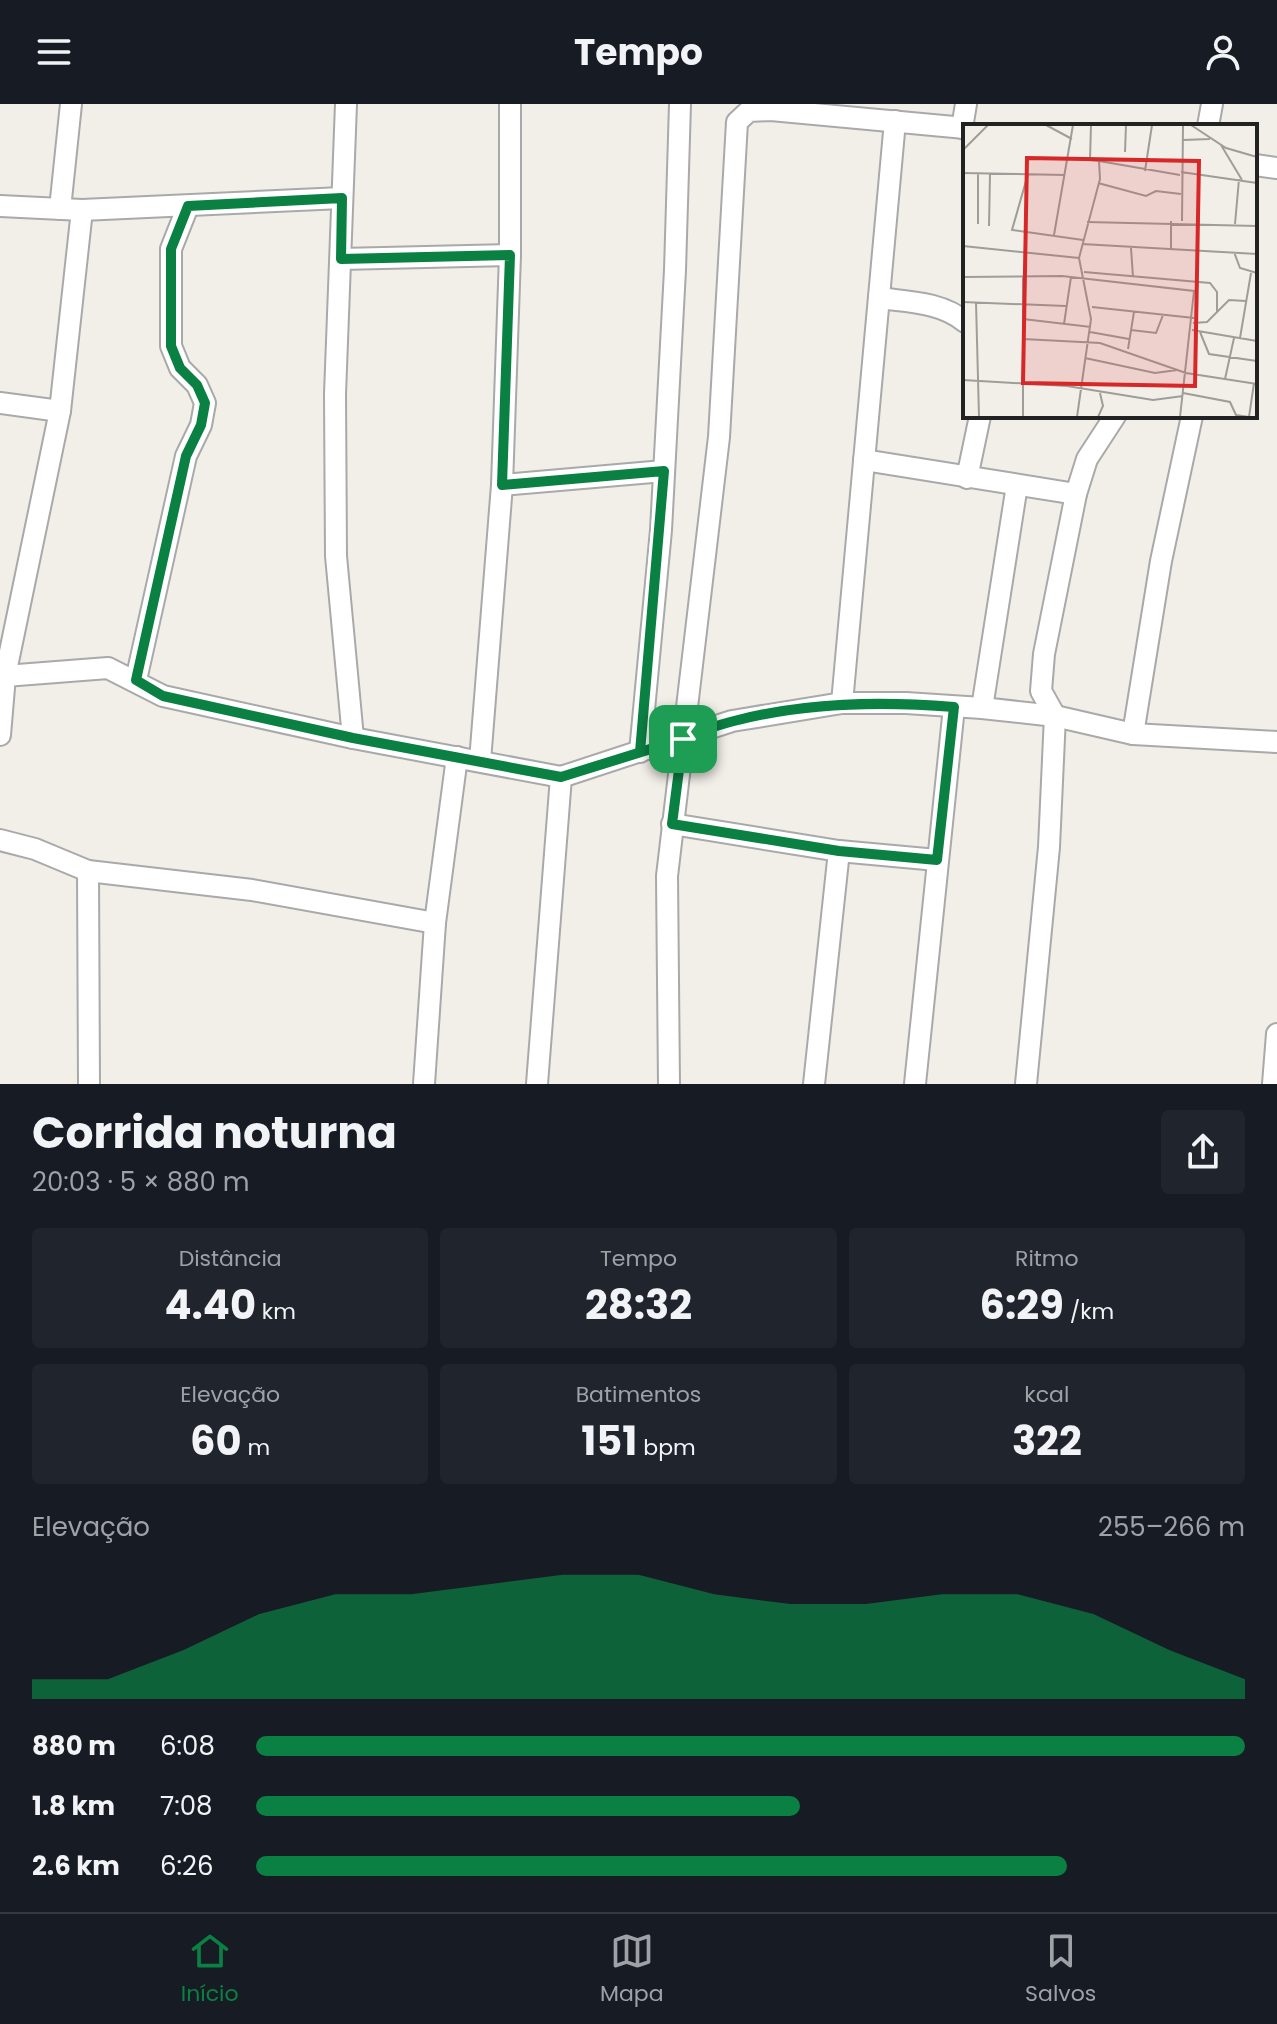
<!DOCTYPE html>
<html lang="pt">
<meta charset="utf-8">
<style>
body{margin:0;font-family:Poppins,sans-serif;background:#20242c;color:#f1f3f6;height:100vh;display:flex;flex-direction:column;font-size:30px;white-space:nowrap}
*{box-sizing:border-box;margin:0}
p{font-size:26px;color:#9ea1a6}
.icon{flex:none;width:44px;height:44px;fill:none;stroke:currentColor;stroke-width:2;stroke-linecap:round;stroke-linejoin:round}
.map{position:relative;height:980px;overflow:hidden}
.details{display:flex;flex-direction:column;background:#171b24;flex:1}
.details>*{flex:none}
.pin{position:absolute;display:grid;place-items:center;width:68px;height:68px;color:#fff;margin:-34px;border-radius:16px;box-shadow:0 4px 12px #0006}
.round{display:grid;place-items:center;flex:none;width:84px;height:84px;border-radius:8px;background:#20242c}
.head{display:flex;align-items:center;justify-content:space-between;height:136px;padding:0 32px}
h1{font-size:44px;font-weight:700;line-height:60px}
.stats{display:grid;grid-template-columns:repeat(3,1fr);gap:12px;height:136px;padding:8px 32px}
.stats div{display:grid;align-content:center;border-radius:8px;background:#20242c;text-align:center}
.stats b{font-size:40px;font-weight:700}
.stats small{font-size:22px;font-weight:400}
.stats p{font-size:22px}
.chart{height:224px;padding:16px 32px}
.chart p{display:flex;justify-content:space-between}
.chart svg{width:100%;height:144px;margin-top:8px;fill:#0b8043;opacity:.7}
ul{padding:0 32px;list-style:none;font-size:26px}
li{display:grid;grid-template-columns:128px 96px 1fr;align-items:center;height:60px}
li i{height:20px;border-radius:10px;background:#0b8043}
header{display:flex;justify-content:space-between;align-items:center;height:104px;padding:0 32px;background:#171b24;font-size:36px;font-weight:700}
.tabs{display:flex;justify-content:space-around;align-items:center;height:112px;border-top:2px solid #363941;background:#171b24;font-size:22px;color:#9ea1a6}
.tabs a{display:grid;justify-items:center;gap:4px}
.tabs .active{color:#0b8043}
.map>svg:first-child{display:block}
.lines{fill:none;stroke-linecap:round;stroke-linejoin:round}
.street-casing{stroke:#a9a9a9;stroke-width:24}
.street{stroke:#fff;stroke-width:20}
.route-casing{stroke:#fff;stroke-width:16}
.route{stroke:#0b8043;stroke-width:10}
.inset-road{fill:none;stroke:#9f9d99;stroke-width:2}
.view{fill:#d62828;fill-opacity:0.15;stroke:#d62828;stroke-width:4}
.inset-edge{fill:none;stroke:#222;stroke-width:4}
</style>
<header><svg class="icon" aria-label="menu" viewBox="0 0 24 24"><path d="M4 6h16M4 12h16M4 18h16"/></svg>Tempo<svg class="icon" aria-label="person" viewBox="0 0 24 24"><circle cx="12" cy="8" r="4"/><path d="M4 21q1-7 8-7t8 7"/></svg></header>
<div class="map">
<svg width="1277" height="980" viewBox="0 0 1277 980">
<rect width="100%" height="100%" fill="#f2efe9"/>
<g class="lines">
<!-- street casing -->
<g class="street-casing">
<g id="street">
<polyline points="346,0 335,290 336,452 353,634"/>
<polyline points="1208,22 1212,0"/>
<polyline points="962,24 966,0"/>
<polyline points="1255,61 1277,64"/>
<polyline points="0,102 82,106 342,94"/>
<polyline points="60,105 71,0"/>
<polyline points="341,155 510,151"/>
<path d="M879 194C908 198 942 198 965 218"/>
<polyline points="0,299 60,307"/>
<polyline points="864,356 1076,390"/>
<polyline points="967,374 980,312"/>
<polyline points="502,381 664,367"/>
<polyline points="5,572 60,307 82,106"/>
<polyline points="136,576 186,352 201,321 205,299 197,281 180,264 171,242 171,145 188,102"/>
<polyline points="842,599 895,17"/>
<polyline points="982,604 1017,381"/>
<polyline points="1133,630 1161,457 1192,312"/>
<polyline points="0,631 5,572 108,564 163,592 353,634 561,673 732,617 842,599 906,599 982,604 1055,612 1133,630 1277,638"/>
<polyline points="640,648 661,426 675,166 680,0"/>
<polyline points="480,657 502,381 510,151 510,0"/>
<polyline points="672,720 839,747 937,756"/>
<polyline points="0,736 35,745 88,767 252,786 435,819"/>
<polyline points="88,767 89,980"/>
<polyline points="424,980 435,819 457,653"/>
<polyline points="537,980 561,673"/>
<polyline points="669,980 667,772 719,333 737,18 749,7 771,6 965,24"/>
<polyline points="814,980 839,747"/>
<polyline points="915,980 954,603"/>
<polyline points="1026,980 1049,743 1055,612 1041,587 1044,550 1076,390 1087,355 1115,312"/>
<polyline points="1273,980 1277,930"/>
</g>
</g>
<!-- street -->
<use href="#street" class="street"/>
</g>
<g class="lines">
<!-- route casing -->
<g class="route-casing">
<path id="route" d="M683 635 561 673 353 634 163 592 136 576 186 352 201 321 205 299 197 281 180 264 171 242V145L188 102 342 94 341 155 510 151 502 381 664 367 640 648C671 639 702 625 734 617 806 598 880 597 954 603L937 756 839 747 672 720 683 635"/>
</g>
<!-- route -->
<use href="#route" class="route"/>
</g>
<!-- overview -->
<g transform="translate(963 20)">
<rect width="294" height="294" fill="#f2efe9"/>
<path class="inset-road" d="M83 1 109 15M228 1 263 24 294 33M220 16 247 15M258 21 279 56M0 26 25 1M162 28 163 1M108 34 136 37 137 55 116 134 128 195 114 293M127 36 128 1M136 37 217 51M182 47 189 1M218 48 294 59M0 49 102 51M65 50 49 106 120 116M135 59 183 72 193 67 218 70M208 97V126M219 97 220 1M124 98 294 102M15 100V49M272 100 276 55M26 102 27 50M91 111 110 1M119 120 294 130M0 122 116 134M168 124 170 153M271 128 277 144 294 149M121 148 247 159 254 168V188M60 152V293M0 153 99 152 231 167 217 293M0 178 103 182M13 178 16 293M129 183 231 194M60 195 128 203M230 199 244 198 266 176 283 177M101 200 108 153M168 206 193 209 200 191M229 206 294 217M127 208 166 215M237 208 246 230 294 237M277 214 288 149M60 215 137 219 223 249 294 260M165 225 171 188M122 234 192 249 214 246M262 255 271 214M0 256 104 262 190 276 220 272M220 269 267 278 273 291 286 293M135 293 140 282 137 269M286 293 291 259"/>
<path class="view" d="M64 34 236 37 232 262 60 259Z"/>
<rect width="294" height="294" class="inset-edge"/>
</g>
</svg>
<div class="pin" style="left:683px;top:635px;background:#1e9e55"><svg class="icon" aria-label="arrive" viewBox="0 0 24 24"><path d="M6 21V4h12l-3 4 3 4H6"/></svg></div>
</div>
<section class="details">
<div class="head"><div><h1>Corrida noturna</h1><p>20:03 · 5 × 880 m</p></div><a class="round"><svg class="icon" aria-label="share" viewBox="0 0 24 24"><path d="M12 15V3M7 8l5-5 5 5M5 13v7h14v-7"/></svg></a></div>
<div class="stats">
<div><p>Distância</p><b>4.40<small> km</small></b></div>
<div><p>Tempo</p><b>28:32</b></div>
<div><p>Ritmo</p><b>6:29<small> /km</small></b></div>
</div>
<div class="stats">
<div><p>Elevação</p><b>60<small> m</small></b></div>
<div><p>Batimentos</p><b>151<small> bpm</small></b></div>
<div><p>kcal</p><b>322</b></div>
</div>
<div class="chart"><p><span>Elevação</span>255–266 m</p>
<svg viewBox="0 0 160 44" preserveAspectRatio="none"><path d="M0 44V38L10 38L20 29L30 18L40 12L50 12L60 9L70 6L80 6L90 12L100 15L110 15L120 12L130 12L140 18L150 29L160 38V44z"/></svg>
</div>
<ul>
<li><b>880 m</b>6:08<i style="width:100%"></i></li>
<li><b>1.8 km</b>7:08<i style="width:55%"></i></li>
<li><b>2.6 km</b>6:26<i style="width:82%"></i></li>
</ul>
</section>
<nav class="tabs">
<a class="active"><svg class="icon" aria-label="home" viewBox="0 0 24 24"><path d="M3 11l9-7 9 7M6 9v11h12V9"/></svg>Início</a>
<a><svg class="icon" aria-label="map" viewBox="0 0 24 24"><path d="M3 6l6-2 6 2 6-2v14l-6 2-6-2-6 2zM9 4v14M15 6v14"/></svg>Mapa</a>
<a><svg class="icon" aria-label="saved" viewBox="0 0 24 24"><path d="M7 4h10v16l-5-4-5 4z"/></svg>Salvos</a>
</nav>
